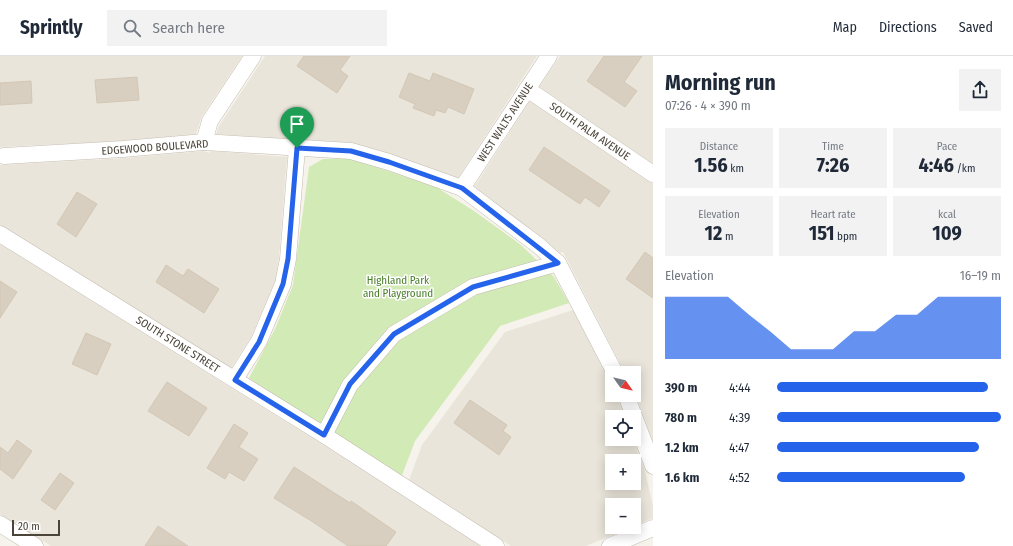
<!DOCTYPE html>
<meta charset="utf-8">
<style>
body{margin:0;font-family:"Fira Sans Condensed",sans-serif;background:#f2f2f3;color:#1f2937;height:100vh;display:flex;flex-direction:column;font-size:15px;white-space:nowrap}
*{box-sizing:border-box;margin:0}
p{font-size:13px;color:#747a83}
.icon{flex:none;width:22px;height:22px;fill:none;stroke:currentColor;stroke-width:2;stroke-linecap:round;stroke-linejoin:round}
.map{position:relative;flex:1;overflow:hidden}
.details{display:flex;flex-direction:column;background:#fff;width:360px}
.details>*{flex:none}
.needle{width:26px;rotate:124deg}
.buttons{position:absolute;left:605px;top:310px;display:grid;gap:8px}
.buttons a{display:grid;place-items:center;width:36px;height:36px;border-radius:0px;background:#fff;box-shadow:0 2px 10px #0003;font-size:20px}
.scale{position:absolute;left:12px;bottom:10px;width:48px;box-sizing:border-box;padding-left:4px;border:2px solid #4b4439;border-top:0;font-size:11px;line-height:14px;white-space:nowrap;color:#4b4439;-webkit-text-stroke:3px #fff;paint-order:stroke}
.pin{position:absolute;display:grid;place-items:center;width:34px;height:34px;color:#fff;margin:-41px -17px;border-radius:50% 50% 50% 0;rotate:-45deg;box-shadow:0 0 4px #0007}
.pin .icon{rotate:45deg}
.round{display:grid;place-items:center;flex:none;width:42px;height:42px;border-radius:0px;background:#f2f2f3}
.headline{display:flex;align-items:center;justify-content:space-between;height:68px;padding:0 12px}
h1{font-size:22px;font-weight:700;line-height:30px}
.stats{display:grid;grid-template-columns:repeat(3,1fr);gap:6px;height:68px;padding:4px 12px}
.stats div{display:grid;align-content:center;border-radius:0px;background:#f2f2f3;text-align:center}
.stats b{font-size:20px;font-weight:700}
.stats small{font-size:11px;font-weight:400}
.stats p{font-size:11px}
.chart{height:112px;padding:8px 12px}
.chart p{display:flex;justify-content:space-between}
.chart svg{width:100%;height:72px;margin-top:4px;fill:#2563eb;opacity:.7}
ul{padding:0 12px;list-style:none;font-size:13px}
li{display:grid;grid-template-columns:64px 48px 1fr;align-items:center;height:30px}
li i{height:10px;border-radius:5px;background:#2563eb}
header{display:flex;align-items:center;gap:24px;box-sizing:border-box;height:56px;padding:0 20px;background:#fff;border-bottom:1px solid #e0e1e3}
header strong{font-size:19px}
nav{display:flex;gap:22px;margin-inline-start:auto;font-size:14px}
.search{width:280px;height:36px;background:#f2f2f3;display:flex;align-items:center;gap:10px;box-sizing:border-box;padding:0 14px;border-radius:0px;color:#747a83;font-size:15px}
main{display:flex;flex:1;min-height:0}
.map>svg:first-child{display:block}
.residential{fill:#eae5da;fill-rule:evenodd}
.green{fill:#d2eab5}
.building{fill:#d8cfc1;stroke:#d3c7b4}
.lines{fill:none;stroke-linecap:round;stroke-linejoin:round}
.minor-casing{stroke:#c2bbae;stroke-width:17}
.minor{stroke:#fff;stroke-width:16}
.route-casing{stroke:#fff;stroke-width:8}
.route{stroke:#2563eb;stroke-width:5}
.labels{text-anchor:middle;stroke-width:3;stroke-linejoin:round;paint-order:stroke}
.street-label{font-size:11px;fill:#4b4439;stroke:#fff}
.park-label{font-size:11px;fill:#4a7f2a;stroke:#fff}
</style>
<header>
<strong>Sprintly</strong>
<div class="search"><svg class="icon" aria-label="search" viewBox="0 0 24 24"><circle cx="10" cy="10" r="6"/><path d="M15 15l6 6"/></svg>Search here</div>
<nav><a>Map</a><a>Directions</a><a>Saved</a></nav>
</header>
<main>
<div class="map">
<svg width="653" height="490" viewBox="0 0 653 490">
<rect width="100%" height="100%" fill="#f6f3ec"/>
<!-- residential -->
<g class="residential">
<polygon points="0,0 242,0 202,60 196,78 122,85 0,91"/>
<polygon points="265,0 537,0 458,122 391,98 352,87 216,78 219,70"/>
<polygon points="560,0 653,0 653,108 539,31"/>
<polygon points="530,45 653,127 653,386 634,335 634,317 625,317 563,196 560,197 474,131"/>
<polygon points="203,95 210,97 210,95 287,101 279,201 275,225 251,281 231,312 0,169 0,109 125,102"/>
<polygon points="0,188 320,387 481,490 51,490 0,458"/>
<path d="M573 254 612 330V339H617V341L625 361H612V383H633L645 415 653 450V462L634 470V449H612V471H632L586 490H511L409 424 422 389 505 276ZM612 405H634V427H612Z"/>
</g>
<!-- green -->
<polygon class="green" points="349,102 436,131 474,155 521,189 554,221 569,247 500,270 415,385 401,422 249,322 275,273 293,229 309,111 323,103"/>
<!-- building -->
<g class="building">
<polygon points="304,0 350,0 340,14 348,20 337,37 297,10"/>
<polygon points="604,0 642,0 624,26 637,35 625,51 587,25"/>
<polygon points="409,17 430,25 433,17 474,33 464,58 448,51 445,57 436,54 434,60 413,52 415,48 399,41"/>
<polygon points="137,21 139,44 97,47 95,24"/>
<polygon points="31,25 32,47 0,49 0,27"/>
<polygon points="544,91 610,135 599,151 585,141 580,148 529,114"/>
<polygon points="77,136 97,148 76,181 57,168"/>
<polygon points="645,196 653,202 653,242 626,223"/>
<polygon points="166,209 183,220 188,213 219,233 204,257 156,226"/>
<polygon points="0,225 17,236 0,262"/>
<polygon points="86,277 111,288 97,319 72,308"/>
<polygon points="167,326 207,352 189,380 148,355"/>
<polygon points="470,344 507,369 503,375 511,381 499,399 454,367"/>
<polygon points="234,368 248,377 239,391 258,403 244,425 229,416 225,423 207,412"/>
<polygon points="17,384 32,395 13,423 0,413 0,391 8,397"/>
<polygon points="294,411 350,447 351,445 396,476 386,490 348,490 313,466 274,442"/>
<polygon points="60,417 74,427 55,454 41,444"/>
<polygon points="158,470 188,490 145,490"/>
</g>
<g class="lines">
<!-- minor casing -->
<g class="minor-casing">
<g id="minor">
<polyline points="527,33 653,118"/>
<polyline points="204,86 210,65 253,0"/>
<polyline points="4,100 123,93 204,86 351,95 389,106 462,132 539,190 558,207 615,317"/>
<polyline points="462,132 549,0"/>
<polyline points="0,178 324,379 496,490"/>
<polyline points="235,323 259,285 283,228 288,203 297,92"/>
<polyline points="626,339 653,410"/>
<polyline points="324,379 350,329 394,278 473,231 558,207"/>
<polyline points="0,468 35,490"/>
<polyline points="610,490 653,472"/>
</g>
</g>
<!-- minor -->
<use href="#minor" class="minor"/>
</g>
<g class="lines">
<!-- route casing -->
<g class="route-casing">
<polygon id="route" points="297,92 351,95 389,106 462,132 558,207 473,231 394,278 350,328 324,379 235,324 259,286 283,228 288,203"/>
</g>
<!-- route -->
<use href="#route" class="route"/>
</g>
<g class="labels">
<!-- street labels -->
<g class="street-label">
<text transform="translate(505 66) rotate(-57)" y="4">WEST WALTS AVENUE</text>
<text transform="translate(590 75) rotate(34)" y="4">SOUTH PALM AVENUE</text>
<text transform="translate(155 91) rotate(-4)" y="4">EDGEWOOD BOULEVARD</text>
<text transform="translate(178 288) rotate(32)" y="4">SOUTH STONE STREET</text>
</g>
<!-- park labels -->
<g class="park-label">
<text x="398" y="228">Highland Park<tspan x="398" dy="13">and Playground</tspan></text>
</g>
</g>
</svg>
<div class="buttons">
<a><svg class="needle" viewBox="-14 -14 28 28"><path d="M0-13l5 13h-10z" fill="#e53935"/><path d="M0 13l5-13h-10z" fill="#747a83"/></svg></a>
<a><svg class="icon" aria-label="locate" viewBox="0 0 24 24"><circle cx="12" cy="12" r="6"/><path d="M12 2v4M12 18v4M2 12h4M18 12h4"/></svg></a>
<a>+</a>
<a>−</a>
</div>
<div class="scale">20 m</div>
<div class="pin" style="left:297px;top:92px;background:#1e9e55"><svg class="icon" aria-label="arrive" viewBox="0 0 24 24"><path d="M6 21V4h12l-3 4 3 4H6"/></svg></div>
</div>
<section class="details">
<div class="headline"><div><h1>Morning run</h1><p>07:26 · 4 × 390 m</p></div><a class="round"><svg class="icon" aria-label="share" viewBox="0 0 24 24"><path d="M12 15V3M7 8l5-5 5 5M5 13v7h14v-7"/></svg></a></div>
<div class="stats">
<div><p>Distance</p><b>1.56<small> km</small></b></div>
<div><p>Time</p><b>7:26</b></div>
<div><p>Pace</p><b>4:46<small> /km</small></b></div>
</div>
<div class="stats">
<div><p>Elevation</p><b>12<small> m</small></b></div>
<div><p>Heart rate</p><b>151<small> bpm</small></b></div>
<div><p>kcal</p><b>109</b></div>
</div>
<div class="chart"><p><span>Elevation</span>16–19 m</p>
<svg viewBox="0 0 160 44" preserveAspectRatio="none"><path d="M0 44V6L10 6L20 6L30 6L40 17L50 27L60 38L70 38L80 38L90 27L100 27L110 17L120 17L130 6L140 6L150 6L160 6V44z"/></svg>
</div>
<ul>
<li><b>390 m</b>4:44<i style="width:94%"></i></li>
<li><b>780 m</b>4:39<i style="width:100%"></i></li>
<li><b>1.2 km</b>4:47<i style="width:90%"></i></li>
<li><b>1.6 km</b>4:52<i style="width:84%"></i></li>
</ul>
</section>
</main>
